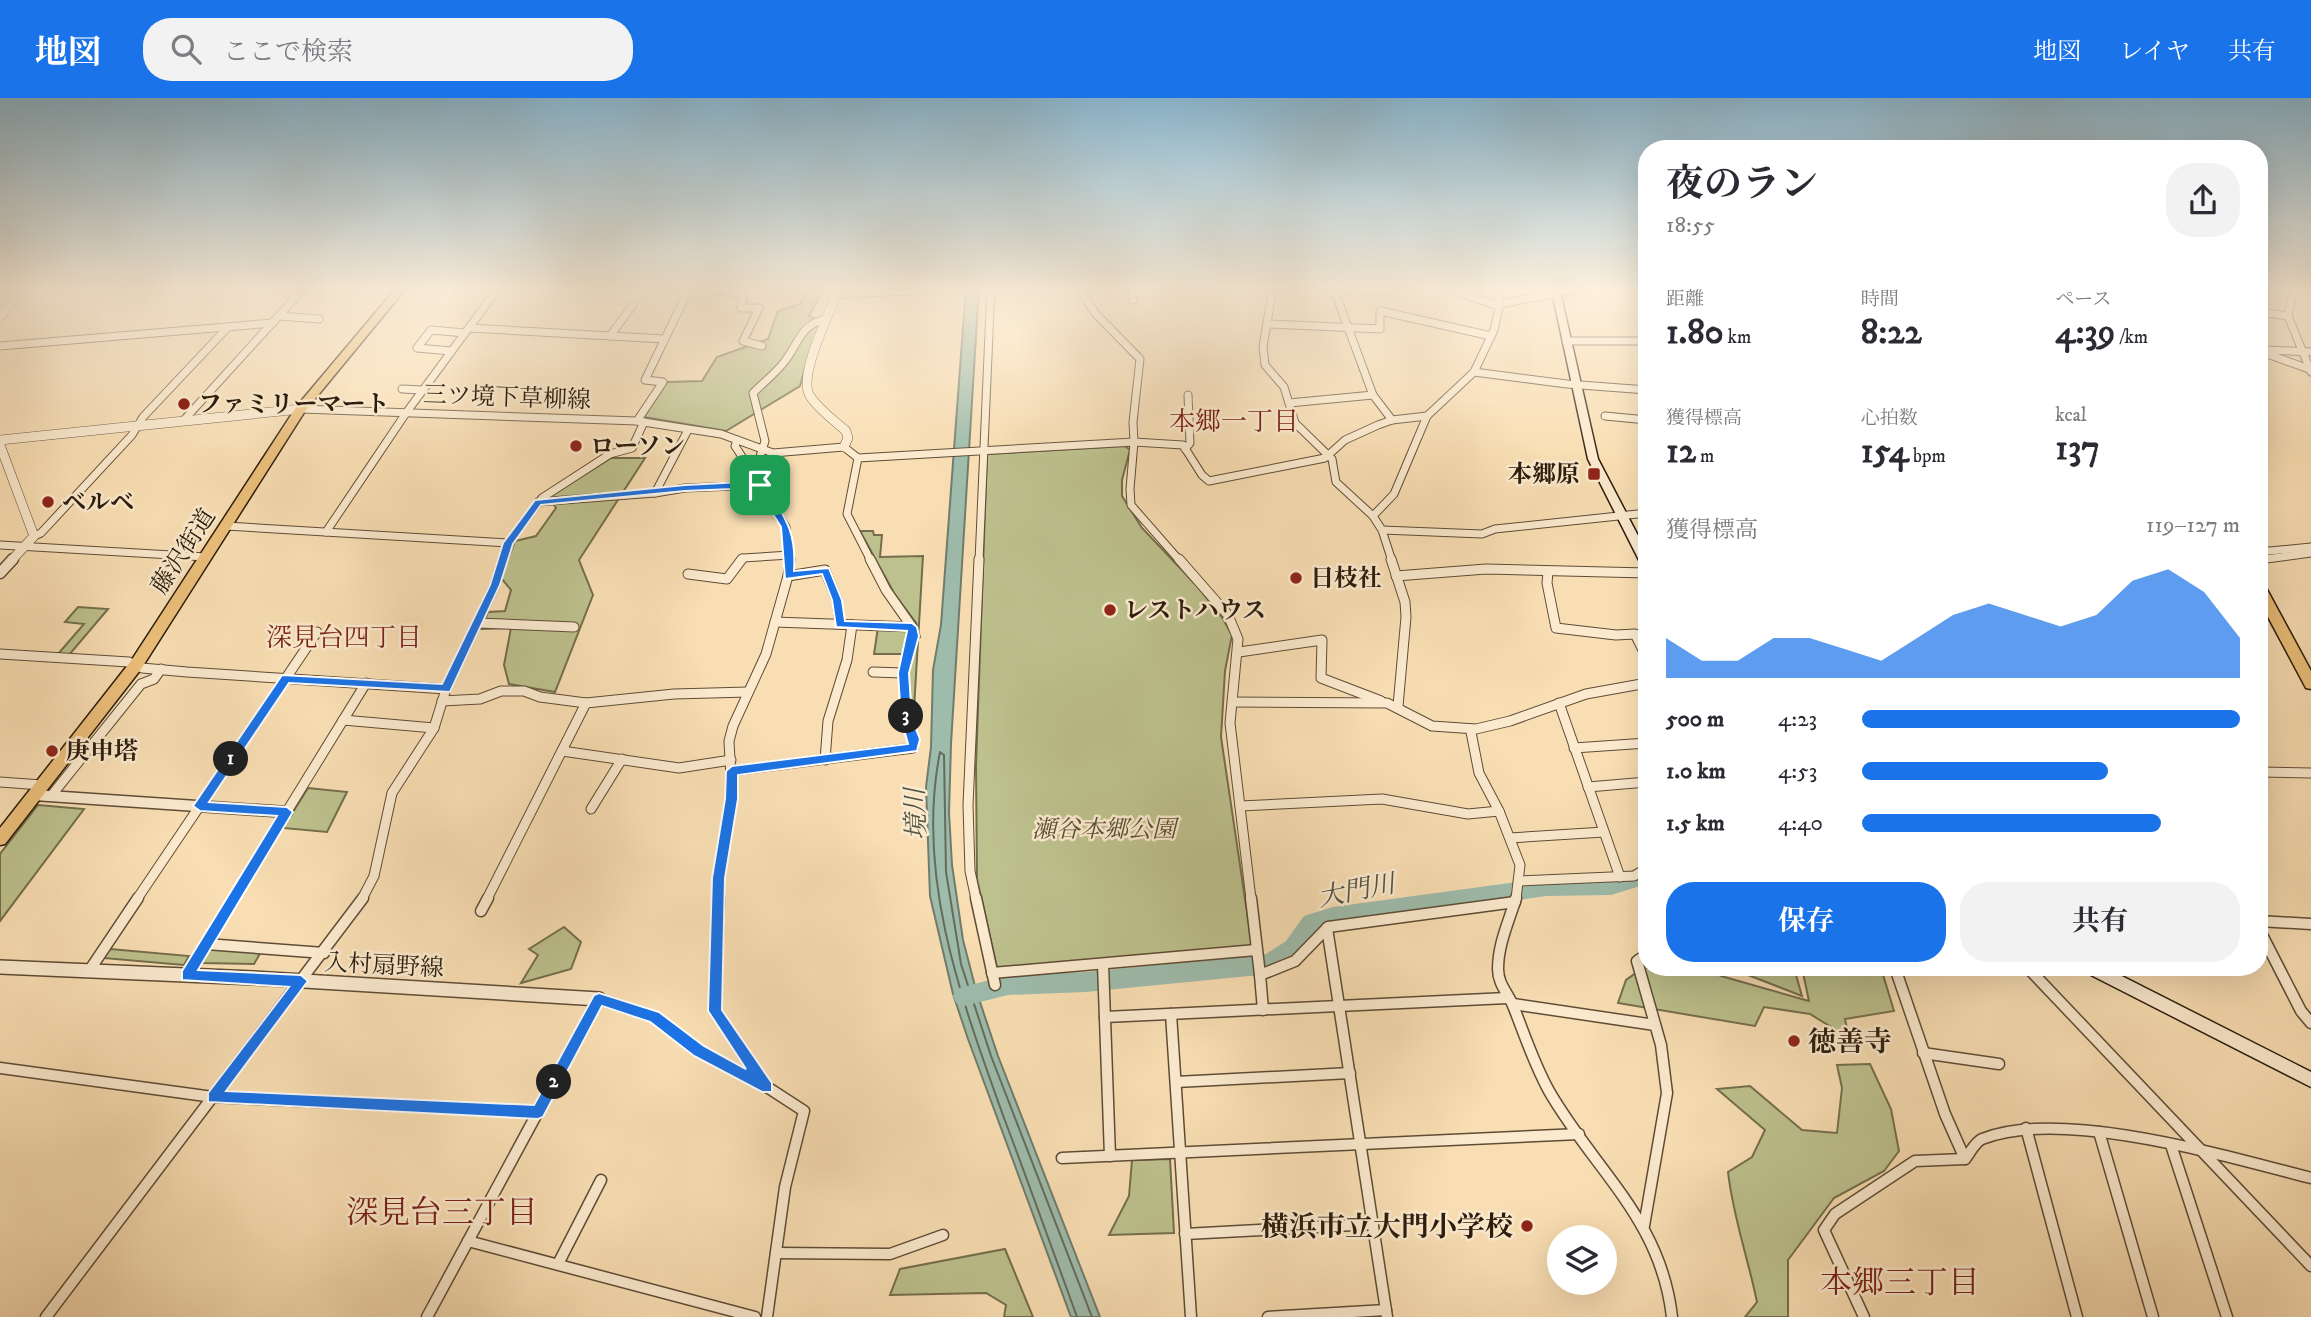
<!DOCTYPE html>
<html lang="ja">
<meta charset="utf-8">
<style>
body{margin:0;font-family:"IM FELL DW Pica","Noto Serif JP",serif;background:#f2f2f3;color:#2b2b33;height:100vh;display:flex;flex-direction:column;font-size:26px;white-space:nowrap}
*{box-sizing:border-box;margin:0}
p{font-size:23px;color:#7c7c81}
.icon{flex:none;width:38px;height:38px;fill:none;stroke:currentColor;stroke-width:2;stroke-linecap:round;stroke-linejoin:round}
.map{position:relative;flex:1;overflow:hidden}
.panel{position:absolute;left:1638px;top:42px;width:630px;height:836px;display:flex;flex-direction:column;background:#fff;border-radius:28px;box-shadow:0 7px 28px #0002}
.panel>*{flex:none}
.controls{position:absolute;left:1547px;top:1127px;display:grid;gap:14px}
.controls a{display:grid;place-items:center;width:70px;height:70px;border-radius:50%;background:#fff;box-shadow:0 7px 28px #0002;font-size:35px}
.pin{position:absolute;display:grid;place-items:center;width:60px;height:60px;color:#fff;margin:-30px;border-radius:14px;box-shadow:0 4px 10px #0006}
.km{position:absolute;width:35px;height:35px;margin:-18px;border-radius:50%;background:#222;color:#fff;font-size:19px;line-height:35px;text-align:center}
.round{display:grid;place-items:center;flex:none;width:74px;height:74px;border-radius:28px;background:#f2f2f3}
.overview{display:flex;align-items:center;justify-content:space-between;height:119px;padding:0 28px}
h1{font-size:38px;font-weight:700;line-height:52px}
.metrics{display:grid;grid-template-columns:repeat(3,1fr);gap:10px;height:119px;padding:7px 28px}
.metrics div{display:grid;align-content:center}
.metrics b{font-size:35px;font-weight:700}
.metrics small{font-size:19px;font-weight:400}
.metrics p{font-size:19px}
.chart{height:196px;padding:14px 28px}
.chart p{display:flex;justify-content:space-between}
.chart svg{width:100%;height:126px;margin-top:7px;fill:#1a73e8;opacity:.7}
.button{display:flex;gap:14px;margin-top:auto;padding:14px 28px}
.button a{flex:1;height:80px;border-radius:28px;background:#1a73e8;color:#fff;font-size:28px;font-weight:700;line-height:80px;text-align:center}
.button a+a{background:#f2f2f3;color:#2b2b33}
ul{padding:0 28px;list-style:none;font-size:23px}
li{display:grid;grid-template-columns:112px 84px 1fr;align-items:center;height:52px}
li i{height:18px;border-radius:9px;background:#1a73e8}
header{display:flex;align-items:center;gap:42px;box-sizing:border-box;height:98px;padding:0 35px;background:#1a73e8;color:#fff}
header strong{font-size:33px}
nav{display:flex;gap:38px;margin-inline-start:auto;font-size:24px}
.search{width:490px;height:63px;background:#f2f2f3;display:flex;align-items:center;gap:18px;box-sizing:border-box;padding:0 24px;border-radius:28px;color:#7c7c81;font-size:26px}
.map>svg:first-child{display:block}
.green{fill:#bdc18d;stroke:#746e4c;stroke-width:2}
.water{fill:#9ebcac;stroke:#707c6c;stroke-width:2}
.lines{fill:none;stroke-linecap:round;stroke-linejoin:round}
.shore{stroke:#646c5c;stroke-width:2}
.river{fill:#9ebcac;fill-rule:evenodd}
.minor-far2-casing{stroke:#5e4c36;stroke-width:9}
.minor-far1-casing{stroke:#5e4c36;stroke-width:11}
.minor-casing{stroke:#5e4c36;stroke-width:13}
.tertiary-far2-casing{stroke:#5e4c36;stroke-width:10}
.tertiary-far1-casing{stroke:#5e4c36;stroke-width:13}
.tertiary-casing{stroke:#5e4c36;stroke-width:16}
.secondary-casing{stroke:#2b1c0c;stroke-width:3}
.primary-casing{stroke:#2b1c0c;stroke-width:3}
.trunk-casing{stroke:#2b1c0c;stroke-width:3}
.minor-far2{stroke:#fbeace;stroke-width:7}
.minor-far1{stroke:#fbeace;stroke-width:9}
.minor{stroke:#fbeace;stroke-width:10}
.tertiary-far2{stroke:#fbeace;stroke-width:9}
.tertiary-far1{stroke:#fbeace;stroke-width:10}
.tertiary{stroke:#fbeace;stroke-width:13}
.secondary{fill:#fbeace;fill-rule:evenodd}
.primary{fill:#ecbf7a;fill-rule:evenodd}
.trunk{fill:#ecbf7a;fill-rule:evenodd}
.route{fill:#1a73e8;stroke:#fff;stroke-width:2;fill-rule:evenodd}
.poi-dot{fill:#8f2418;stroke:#fbeace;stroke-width:2.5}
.labels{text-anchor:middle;stroke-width:5;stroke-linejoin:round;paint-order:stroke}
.street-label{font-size:24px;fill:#2b1c0c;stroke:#fbeace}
.poi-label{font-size:24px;font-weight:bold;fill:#2b1c0c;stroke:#fbeace;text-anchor:start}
.park-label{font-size:24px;font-style:italic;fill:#574e33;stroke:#fbeace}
.neighbourhood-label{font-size:26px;fill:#7a1f14;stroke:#fbeace}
.water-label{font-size:26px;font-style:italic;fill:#535444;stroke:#fbeace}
.near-poi-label{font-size:28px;font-weight:bold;fill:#2b1c0c;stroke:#fbeace;text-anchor:start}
.near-neighbourhood-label{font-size:32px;fill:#7a1f14;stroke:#fbeace}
</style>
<header>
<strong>地図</strong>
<div class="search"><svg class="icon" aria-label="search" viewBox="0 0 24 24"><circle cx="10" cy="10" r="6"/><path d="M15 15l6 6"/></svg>ここで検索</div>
<nav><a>地図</a><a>レイヤ</a><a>共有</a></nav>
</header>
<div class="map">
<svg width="2311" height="1219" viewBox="0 0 2311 1219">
<rect width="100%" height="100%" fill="#f9deb3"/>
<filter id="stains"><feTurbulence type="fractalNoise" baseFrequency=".00286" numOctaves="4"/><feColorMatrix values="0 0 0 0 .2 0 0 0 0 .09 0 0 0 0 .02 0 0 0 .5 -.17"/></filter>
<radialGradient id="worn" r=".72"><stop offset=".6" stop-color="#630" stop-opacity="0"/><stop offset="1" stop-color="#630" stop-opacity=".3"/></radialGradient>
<!-- green -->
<g class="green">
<polygon points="808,189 833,190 824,190 809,218 823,224 809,256 800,288 726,333 644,319 667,284 702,283 717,259 768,241 778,213 800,206"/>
<polygon points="1125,348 1130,352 1122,382 1122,398 1142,430 1197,488 1223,521 1232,537 1225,573 1221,639 1252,848 997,870 977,781 976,668 987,356"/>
<polygon points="611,360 645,360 579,462 593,497 555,594 509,586 504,567 511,530 481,531 488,514 505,513 511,492 501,480 515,443 536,438 556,410 549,399"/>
<polygon points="860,433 873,433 874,437 882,437 880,459 923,458 913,628 910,622 907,573 917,540 920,539 916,525 894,495"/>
<polygon points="78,509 108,511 69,557 58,556 84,526 65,524"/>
<polygon points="878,529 906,529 910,538 905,556 874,556"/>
<polygon points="308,690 347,694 327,734 283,730"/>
<polygon points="38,707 84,711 0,823 0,756"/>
<polygon points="564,829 581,844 571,871 521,885 538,857 529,851"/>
<polygon points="110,851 189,858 184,867 103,860"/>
<polygon points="210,851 261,854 254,866 202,865"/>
<polygon points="1647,867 1647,870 1707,870 1721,878 1809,903 1802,870 1881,870 1894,913 1845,921 1849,940 1810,916 1764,909 1755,928 1618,905 1626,882"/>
<polygon points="1730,870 1794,870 1802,898"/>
<path d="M1870 966 1891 1011 1899 1053 1884 1073 1834 1100 1788 1162V1219H1745L1757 1204C1748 1160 1733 1119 1728 1074L1752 1059 1765 1032 1717 991 1750 988 1802 1032 1837 1035 1842 990 1837 967Z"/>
<polygon points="1170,1061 1174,1135 1109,1137 1129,1098 1132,1062"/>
<polygon points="1005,1151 1033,1219 1004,1219 1006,1207 986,1195 890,1197 900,1171"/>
</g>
<!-- water -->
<polygon class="water" points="966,189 979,189 951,646 949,715 952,767 963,842 976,892 998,958 1100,1219 1071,1219 968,941 953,896 930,798 926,689 931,649 933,572 941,527"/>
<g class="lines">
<!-- shore -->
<path class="shore" d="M1077 1219C1053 1153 1029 1086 1004 1020 962 903 915 779 940 654L944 657 946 774 961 866 991 958 1092 1219"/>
<!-- river -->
<polygon class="river" points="1647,768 1647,786 1611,797 1546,798 1333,829 1319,833 1302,857 1270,876 1086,894 1008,897 964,908 956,905 953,898 956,891 1008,877 1086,874 1266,856 1286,843 1304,818 1333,809 1546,780 1611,779"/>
<!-- minor-far2 casing -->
<g class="minor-far2-casing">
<g id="minor-far2">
<polyline points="699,189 743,197 741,210 759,210 743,243 762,248"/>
<polyline points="1078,189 1095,215 1140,261 1133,324 1134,344 1183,347 1202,377 1209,383 1325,360 1345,342 1378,327 1392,322 1427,318"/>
<polyline points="1132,189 1133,202"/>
<polyline points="1273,189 1263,249 1265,267 1284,289 1295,325 1332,361 1336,384 1373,418 1382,432 1392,463"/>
<polyline points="1444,189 1495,207 1587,189"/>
<polyline points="2294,189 2288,218 2311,274"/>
<polyline points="648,191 688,193"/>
<polyline points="840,196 953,191"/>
<polyline points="2259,214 2288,218"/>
<polyline points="279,218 319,221"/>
<polyline points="1269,226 1380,231 1380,213 1491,238"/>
<polyline points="469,230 665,241"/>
<polyline points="610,238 633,207"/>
<polyline points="1566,243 1647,243"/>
<polyline points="0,248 273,225"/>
<polyline points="2267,252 2311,254"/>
<polyline points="451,253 417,250 431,232 465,235"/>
<polyline points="2259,253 2309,271"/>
<polyline points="1474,274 1567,286 1647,292"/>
<polyline points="402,291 422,292"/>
<polyline points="1373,297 1392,322"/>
<polyline points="1289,305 1373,297 1333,189"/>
<polyline points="301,311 637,323 721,336 773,355 844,349 858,360 1134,344 1130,391 1131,407 1180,463"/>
<polyline points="1605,318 1647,322"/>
<polyline points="183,323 305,189"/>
<polyline points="637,323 663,284 645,282 690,189"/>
<polyline points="688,332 655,395 685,390 760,387"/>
<polyline points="737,342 735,348 754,377"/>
<polyline points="1185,351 1190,345 1188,297"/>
<polyline points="858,360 847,416 871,463"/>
<polyline points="538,404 655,395"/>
<polyline points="1373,418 1394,396 1427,318 1474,274 1494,232 1499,210 1499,189"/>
<polyline points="226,428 508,445"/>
<polyline points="1382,432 1482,436 1495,431 1647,415"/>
<polyline points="326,434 406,315 499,189"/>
<polyline points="34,438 41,435 132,337 143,319 228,229"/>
<polyline points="0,447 206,459"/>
<polyline points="2259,454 2311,449"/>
<polyline points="2259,462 2311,455"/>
<polyline points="502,463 508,445 542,400 610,356 632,350 644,324"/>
<polyline points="741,463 743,460 790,457"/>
<path d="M789 463 786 429 754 377 765 343 753 295C764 284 776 275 785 263 799 245 801 225 827 221"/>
<polyline points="979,463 991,189"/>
</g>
</g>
<!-- minor-far1 casing -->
<g class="minor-far1-casing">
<g id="minor-far1">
<polyline points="1179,461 1228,517 1238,541 1230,625 1251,801"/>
<polyline points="1391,461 1405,504 1406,519 1398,608"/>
<polyline points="2259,462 2264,461"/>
<polyline points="1548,474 1547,485 1556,530 1616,537 1635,536 1647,560"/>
<polyline points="688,476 727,481 742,461"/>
<polyline points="788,478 825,472 837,502 840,526"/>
<polyline points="1396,478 1486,471 1647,475"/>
<polyline points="775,524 912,529"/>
<polyline points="478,525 574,529"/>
<polyline points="1239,554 1322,542 1321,580 1381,603"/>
<polyline points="0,556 129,564 142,570 187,574 446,591"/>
<polyline points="873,574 904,575"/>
<polyline points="442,603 480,601 501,593 524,593 540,599 586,605 674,596 748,594"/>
<polyline points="1233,604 1387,605 1432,628 1476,631 1510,623 1586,596 1647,585"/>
<polyline points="1559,605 1620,779"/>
<polyline points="343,622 434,630"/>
<polyline points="1471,634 1479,675 1499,713 1520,767 1516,801"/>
<polyline points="1574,650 1647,645"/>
<polyline points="562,653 679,670 731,662"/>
<polyline points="825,662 828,623 847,562 852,527"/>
<polyline points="732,673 913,650 914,641 906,621 904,575 913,538 912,529 886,492 870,461"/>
<polyline points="2259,674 2311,675"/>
<polyline points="0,684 42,687"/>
<polyline points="1588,689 1647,684"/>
<polyline points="51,698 141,586 154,581 161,571"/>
<polyline points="1240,708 1382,701 1468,716 1499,713"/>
<polyline points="591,711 622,661"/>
<polyline points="1510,740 1604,734"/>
<polyline points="1520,783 1634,778 1647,770"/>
<polyline points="137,801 317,534"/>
<polyline points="233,801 366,585"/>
<polyline points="362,801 374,778 392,695 434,630 446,591 495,487 503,461"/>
<polyline points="487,801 586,605"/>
<polyline points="719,801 719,780 732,701 729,643 733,628 766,556 788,478 790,461"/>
<polyline points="976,801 970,773 968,707 979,461"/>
</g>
</g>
<!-- minor casing -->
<g class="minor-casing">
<g id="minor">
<polyline points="719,800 715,913 767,989"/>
<polyline points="976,800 995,887"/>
<polyline points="1251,800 1260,877"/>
<path d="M1516 800C1509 823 1498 846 1498 871 1498 887 1509 896 1514 910 1525 938 1534 966 1549 993 1595 1073 1661 1121 1672 1219"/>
<polyline points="481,813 488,800"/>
<polyline points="2259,823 2311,826"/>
<polyline points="1327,830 1387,1219"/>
<polyline points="2259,831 2301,913 2311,925"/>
<polyline points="206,846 324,855"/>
<polyline points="1103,866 1110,1058"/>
<polyline points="1895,870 1945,1016 1965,1061"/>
<polyline points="2028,870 2311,1168"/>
<polyline points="89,873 138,800"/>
<polyline points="992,875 1256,852"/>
<polyline points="187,877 234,800"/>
<polyline points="1513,906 1655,927"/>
<polyline points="1263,912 1260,877 1295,863 1328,829 1515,804"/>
<polyline points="1171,916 1191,1219"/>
<polyline points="1105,919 1507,900"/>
<polyline points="1923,955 1999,966"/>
<polyline points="0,970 213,999 538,1014"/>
<polyline points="1176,984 1350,975"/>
<polyline points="2026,1030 2077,1219"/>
<polyline points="2099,1034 2153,1219"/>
<polyline points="2171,1047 2227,1219"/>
<polyline points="1062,1060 1579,1036"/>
<polyline points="1644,1128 1667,995 1661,947 1637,863 1647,856"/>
<polyline points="1185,1136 1373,1126"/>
<polyline points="468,1143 755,1219"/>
<polyline points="776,1155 890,1156 943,1137"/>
<polyline points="558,1166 601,1082"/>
<polyline points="46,1219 363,800"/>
<polyline points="427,1219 599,901 654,919 699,953 767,989 804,1013 785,1089 767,1219"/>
<polyline points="1268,1219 1386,1212"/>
<path d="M1864 1219 1824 1132 1835 1116 1915 1063 1965 1061C1970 1055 1975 1044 1982 1041 2061 1009 2229 1059 2311 1080"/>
</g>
</g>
<!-- tertiary-far2 casing -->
<g class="tertiary-far2-casing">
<g id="tertiary-far2">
<path d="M840 189C831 212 797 278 810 298 818 311 835 323 846 333L848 340 844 349"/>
<polyline points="0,219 22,189"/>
<polyline points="0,342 301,311"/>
<polyline points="0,347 34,438 11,463"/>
</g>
</g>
<!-- tertiary-far1 casing -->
<g class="tertiary-far1-casing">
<g id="tertiary-far1">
<polyline points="0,475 13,461"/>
<polyline points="34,697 287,714"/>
</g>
</g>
<!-- tertiary casing -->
<g class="tertiary-casing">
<polyline id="tertiary" points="0,869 254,880 599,901"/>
</g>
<!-- secondary casing -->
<g class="secondary-casing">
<g id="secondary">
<polygon points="1551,189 1559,189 1598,361 1647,455 1647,470 1641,466 1588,361"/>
<polygon points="2085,870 2106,870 2311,974 2311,989 2087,875"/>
</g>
</g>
<!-- primary casing -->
<g class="primary-casing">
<polygon id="primary" points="2259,484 2264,486 2311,573 2311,591 2306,590 2259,502"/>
</g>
<!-- trunk casing -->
<g class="trunk-casing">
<polygon id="trunk" points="397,189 407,189 305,313 141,571 5,746 0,747 0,730 131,563 297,308"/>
</g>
<!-- minor-far2 -->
<use href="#minor-far2" class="minor-far2"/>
<!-- minor-far1 -->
<use href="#minor-far1" class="minor-far1"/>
<!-- minor -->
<use href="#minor" class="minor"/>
<!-- tertiary-far2 -->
<use href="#tertiary-far2" class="tertiary-far2"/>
<!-- tertiary-far1 -->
<use href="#tertiary-far1" class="tertiary-far1"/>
<!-- tertiary -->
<use href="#tertiary" class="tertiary"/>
<!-- secondary -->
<use href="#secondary" class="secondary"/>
<!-- primary -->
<use href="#primary" class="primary"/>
<!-- trunk -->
<use href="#trunk" class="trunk"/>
</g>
<!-- sky -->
<linearGradient id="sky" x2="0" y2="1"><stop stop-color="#8ab7d0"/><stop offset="0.53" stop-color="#fcf0dd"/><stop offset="1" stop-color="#fcf0dd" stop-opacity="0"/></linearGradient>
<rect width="2311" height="360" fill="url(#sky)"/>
<!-- route -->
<path class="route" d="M760 383 763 384C784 418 797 432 794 473L829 470 842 502 845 523 912 525 917 529 919 538 909 575 912 621 920 641 917 653 738 677V701L725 780 722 912 772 985V994H762L694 958 650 924 602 908 543 1019 538 1021 208 1004V995L289 889 182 882V873L277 718 200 713 193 708 282 577 442 586 490 487 503 445 535 402 685 387ZM757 390 781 429 785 481 822 476 832 502 836 529 907 533 898 575 901 621 908 646 732 668 726 673 725 701 712 780 708 913 746 971 704 948 659 914 599 895 594 897 534 1007 226 993 308 883 301 877 198 872 293 714 287 709 209 704 289 585 450 594 500 487 513 446 541 407 685 393Z"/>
<!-- markers -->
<g class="poi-dot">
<circle cx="184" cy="306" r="7"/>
<circle cx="576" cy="348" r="7"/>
<rect x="1587" y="369" width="14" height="14" rx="3.5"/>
<circle cx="48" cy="404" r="7"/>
<circle cx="1296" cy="480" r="7"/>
<circle cx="1110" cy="512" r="7"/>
<circle cx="52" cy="653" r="7"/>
<circle cx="1794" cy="943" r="7"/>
<circle cx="1527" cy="1128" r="7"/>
</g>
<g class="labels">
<!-- street labels -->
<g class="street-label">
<text transform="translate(507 299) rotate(2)" y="8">三ツ境下草柳線</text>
<text transform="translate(183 453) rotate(-57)" y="8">藤沢街道</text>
<text transform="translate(384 867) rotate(3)" y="8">入村扇野線</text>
</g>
<!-- poi labels -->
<g class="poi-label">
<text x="198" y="314">ファミリーマート</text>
<text x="590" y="356">ローソン</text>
<text x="1580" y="384" text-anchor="end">本郷原</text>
<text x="62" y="412">ベルベ</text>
<text x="1310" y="488">日枝社</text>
<text x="1124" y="520">レストハウス</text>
<text x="66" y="661">庚申塔</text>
</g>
<!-- park labels -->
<g class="park-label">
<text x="1104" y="739">瀬谷本郷公園</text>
</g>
<!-- neighbourhood labels -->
<g class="neighbourhood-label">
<text x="1234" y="332">本郷一丁目</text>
<text x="344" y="548">深見台四丁目</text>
</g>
<!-- water labels -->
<g class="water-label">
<text transform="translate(915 716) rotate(-92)" y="9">境川</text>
<text transform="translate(1356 792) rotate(-11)" y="9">大門川</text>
</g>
<!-- near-poi labels -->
<g class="near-poi-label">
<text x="1808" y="953">徳善寺</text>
<text x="1513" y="1138" text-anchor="end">横浜市立大門小学校</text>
</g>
<!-- near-neighbourhood labels -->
<g class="near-neighbourhood-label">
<text x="442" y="1125">深見台三丁目</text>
<text x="1900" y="1195">本郷三丁目</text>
</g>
</g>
<rect width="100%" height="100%" filter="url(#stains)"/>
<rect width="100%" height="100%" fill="url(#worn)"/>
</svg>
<div class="controls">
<a><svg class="icon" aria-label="layers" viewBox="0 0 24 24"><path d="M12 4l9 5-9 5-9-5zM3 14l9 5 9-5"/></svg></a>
</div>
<div class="pin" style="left:760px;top:387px;background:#1e9e55"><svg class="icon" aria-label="arrive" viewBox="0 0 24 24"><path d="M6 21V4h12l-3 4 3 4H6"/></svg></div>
<b class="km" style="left:231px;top:661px">1</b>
<b class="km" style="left:554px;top:984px">2</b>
<b class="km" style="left:906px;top:618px">3</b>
<section class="panel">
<div class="overview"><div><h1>夜のラン</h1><p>18:55</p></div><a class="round"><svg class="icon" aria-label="share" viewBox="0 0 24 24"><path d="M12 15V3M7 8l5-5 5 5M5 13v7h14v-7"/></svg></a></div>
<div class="metrics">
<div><p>距離</p><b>1.80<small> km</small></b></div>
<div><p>時間</p><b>8:22</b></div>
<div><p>ペース</p><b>4:39<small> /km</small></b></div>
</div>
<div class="metrics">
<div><p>獲得標高</p><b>12<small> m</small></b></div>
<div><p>心拍数</p><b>154<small> bpm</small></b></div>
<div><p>kcal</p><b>137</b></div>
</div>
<div class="chart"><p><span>獲得標高</span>119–127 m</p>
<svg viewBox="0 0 160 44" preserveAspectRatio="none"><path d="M0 44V30L10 38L20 38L30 30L40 30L50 34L60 38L70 30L80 22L90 18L100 22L110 26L120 22L130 10L140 6L150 14L160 30V44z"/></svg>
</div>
<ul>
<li><b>500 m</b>4:23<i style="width:100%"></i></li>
<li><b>1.0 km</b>4:53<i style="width:65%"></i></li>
<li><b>1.5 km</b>4:40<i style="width:79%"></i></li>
</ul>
<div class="button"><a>保存</a><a>共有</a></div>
</section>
</div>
